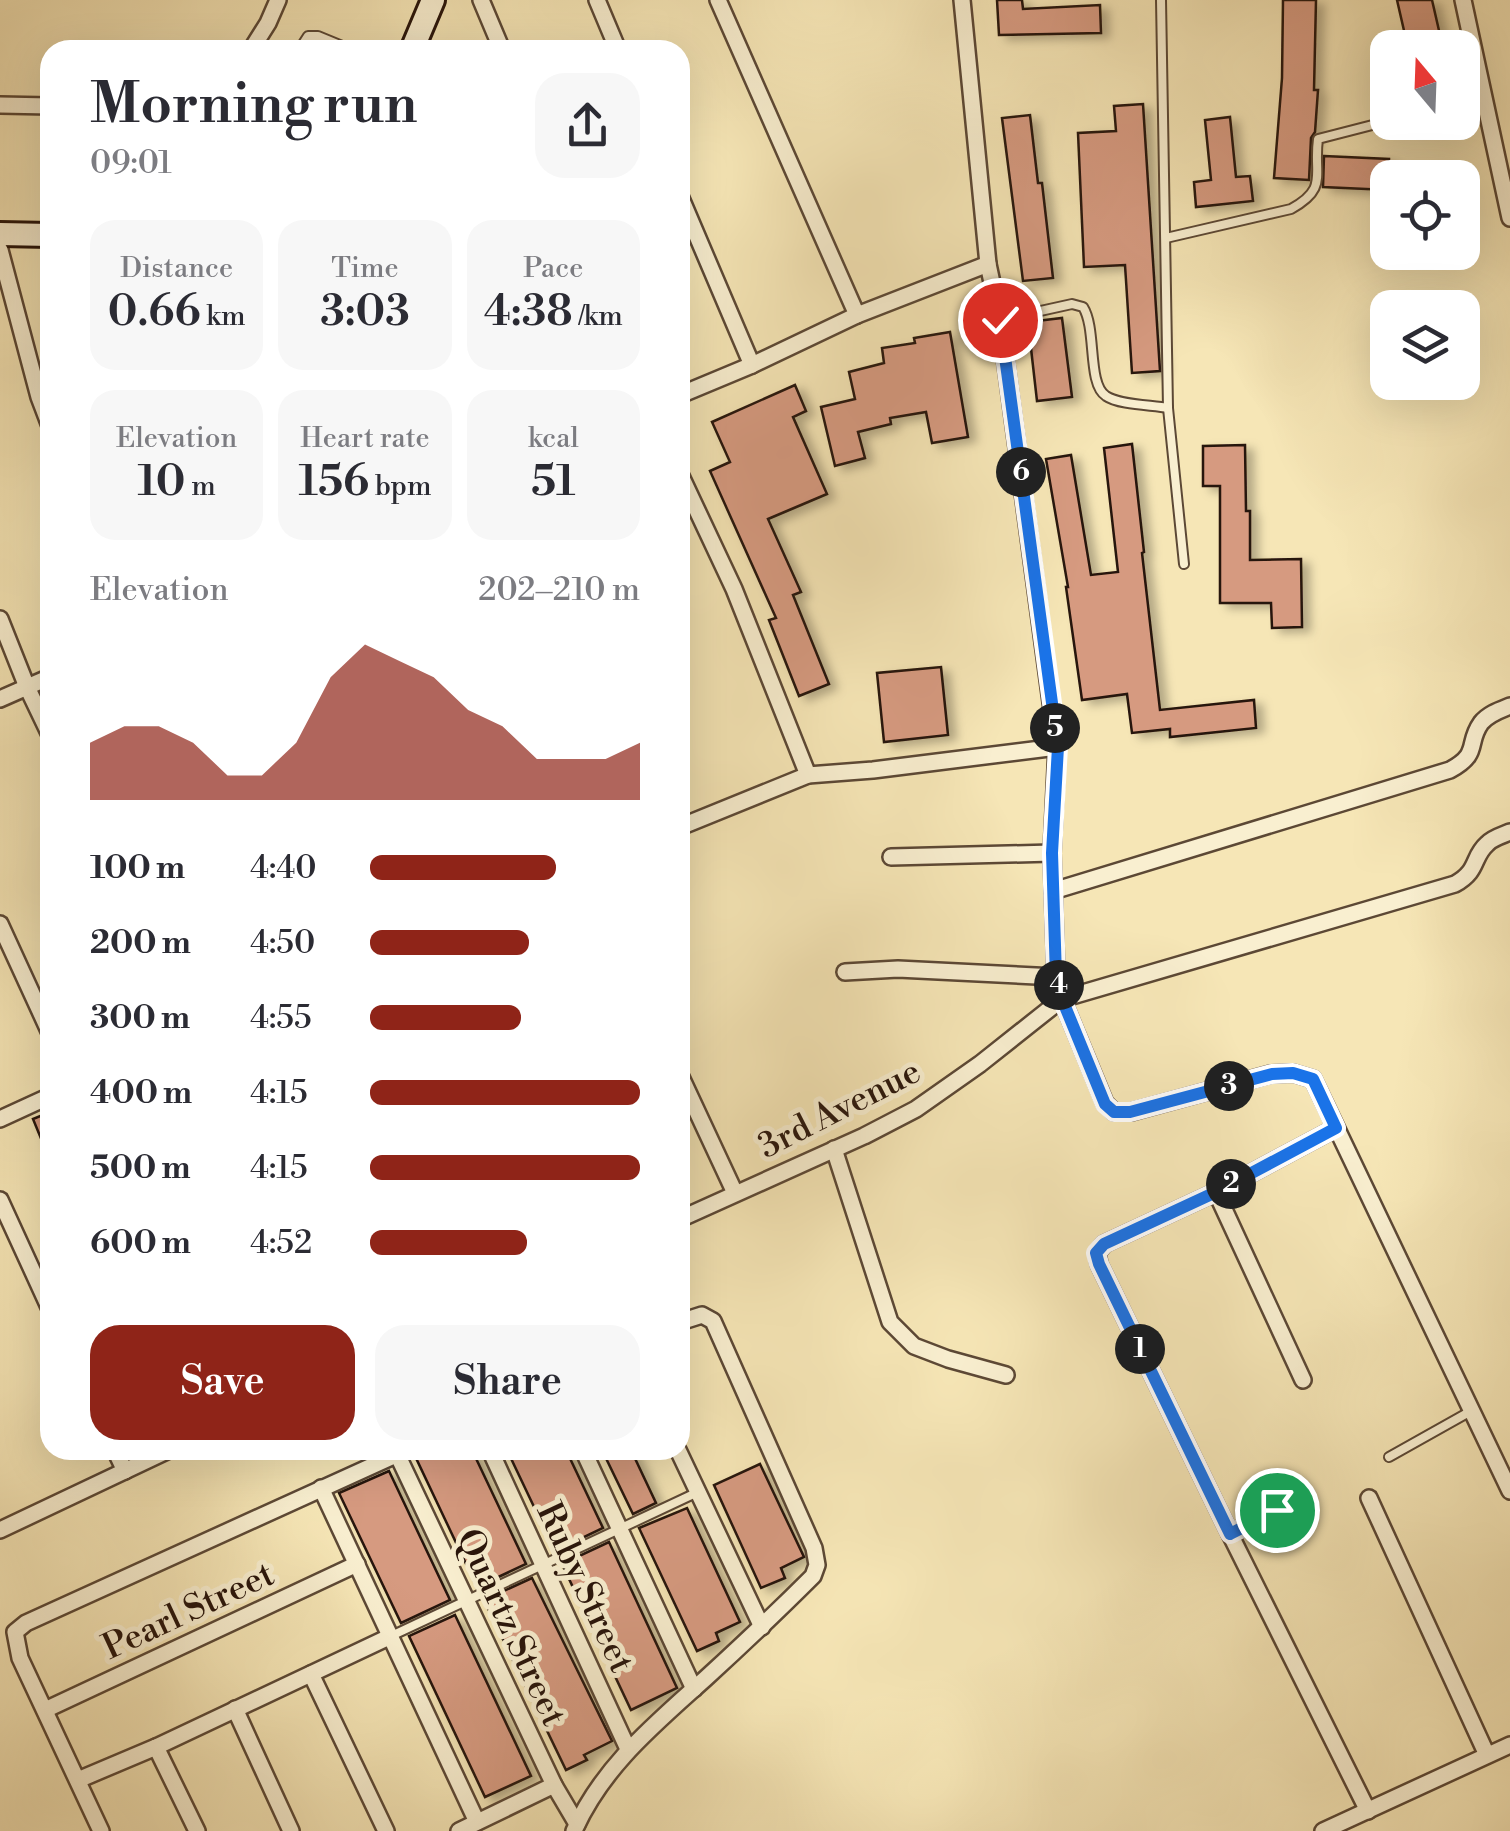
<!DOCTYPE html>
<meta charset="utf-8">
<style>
body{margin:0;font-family:"Libre Bodoni",serif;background:#f7f7f7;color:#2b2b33;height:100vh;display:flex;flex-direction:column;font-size:38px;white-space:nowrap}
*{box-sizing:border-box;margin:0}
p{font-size:32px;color:#7c7c81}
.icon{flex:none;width:55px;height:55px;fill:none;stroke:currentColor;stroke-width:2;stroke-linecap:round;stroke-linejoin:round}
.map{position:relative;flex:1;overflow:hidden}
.drawer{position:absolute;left:40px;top:40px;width:650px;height:1420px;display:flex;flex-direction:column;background:#fff;border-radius:30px;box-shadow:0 10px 40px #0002}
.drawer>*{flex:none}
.needle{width:65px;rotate:341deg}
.buttons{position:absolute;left:1370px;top:30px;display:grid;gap:20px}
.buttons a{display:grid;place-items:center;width:110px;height:110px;border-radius:20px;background:#fff;box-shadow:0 10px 40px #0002;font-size:50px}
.pin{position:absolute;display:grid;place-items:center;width:85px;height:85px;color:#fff;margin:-42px;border:5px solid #fff;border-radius:50%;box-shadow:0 2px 10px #0007}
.km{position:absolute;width:50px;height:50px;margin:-25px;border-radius:50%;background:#222;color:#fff;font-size:28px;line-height:50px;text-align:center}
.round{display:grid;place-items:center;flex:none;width:105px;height:105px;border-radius:30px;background:#f7f7f7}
.head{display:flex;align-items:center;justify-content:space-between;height:170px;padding:0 50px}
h1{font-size:55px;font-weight:600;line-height:75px}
.stats{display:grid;grid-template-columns:repeat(3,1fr);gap:15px;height:170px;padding:10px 50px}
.stats div{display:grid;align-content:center;border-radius:25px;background:#f7f7f7;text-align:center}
.stats b{font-size:42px;font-weight:600}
.stats small{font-size:28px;font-weight:400}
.stats p{font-size:28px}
.chart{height:280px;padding:20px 50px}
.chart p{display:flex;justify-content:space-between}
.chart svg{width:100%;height:180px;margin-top:10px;fill:#8f2418;opacity:.7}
.cta{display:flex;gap:20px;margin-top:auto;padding:20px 50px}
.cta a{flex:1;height:115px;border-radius:30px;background:#8f2418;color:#fff;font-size:40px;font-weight:600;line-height:115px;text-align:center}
.cta a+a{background:#f7f7f7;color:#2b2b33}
ul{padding:0 50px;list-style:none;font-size:32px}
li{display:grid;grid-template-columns:160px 120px 1fr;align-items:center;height:75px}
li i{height:25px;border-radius:12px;background:#8f2418}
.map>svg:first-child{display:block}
.building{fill:#d69a80;stroke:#28140a;stroke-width:2.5;filter:url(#shadow)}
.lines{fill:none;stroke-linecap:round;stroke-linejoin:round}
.lane-casing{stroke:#5c4835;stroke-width:12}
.street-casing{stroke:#5c4835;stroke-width:20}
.secondary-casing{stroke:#28140a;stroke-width:28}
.lane{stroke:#f9efd0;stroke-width:8}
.street{stroke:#f9efd0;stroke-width:15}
.secondary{stroke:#f9efd0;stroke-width:22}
.route-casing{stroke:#fff;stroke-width:20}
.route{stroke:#1a73e8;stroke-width:12}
.labels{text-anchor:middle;stroke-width:10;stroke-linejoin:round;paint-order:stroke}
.street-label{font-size:35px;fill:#28140a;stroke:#f9efd0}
</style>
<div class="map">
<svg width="1510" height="1831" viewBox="0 0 1510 1831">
<defs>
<filter id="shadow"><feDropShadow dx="8" dy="4.5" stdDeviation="5" flood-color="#0004"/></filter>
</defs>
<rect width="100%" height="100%" fill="#f6e6b6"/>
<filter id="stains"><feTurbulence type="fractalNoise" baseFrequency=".002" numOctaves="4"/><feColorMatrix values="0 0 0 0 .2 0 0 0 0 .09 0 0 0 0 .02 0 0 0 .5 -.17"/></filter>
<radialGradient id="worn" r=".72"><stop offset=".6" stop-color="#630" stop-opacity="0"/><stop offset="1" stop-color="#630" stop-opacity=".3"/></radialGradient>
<!-- building -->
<g class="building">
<polygon points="997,0 1022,0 1023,9 1100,5 1101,33 999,35"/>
<polygon points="1283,0 1316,0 1314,90 1318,90 1315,132 1311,138 1309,180 1274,178 1282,78"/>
<polygon points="1397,0 1432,0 1443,48 1408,48"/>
<polygon points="1143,104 1160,371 1132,373 1125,265 1084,267 1078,133 1116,131 1114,106"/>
<polygon points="1030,115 1038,183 1042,183 1053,278 1023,281 1002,118"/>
<polygon points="1230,117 1236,177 1250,176 1253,201 1196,207 1194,182 1211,180 1205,120"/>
<polygon points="1324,156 1389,159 1388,190 1323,187"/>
<polygon points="1062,318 1072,397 1037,401 1028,322"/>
<polygon points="950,332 968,437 932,443 926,412 890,418 891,424 858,432 865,458 835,466 821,407 855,399 849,372 884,363 882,348 915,343 914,338"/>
<polygon points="795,385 806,411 793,417 827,494 768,519 801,592 793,595 829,684 799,696 769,620 776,618 710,471 730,462 712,422"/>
<polygon points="1132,444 1144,552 1142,553 1160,710 1254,700 1256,728 1170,737 1170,729 1132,733 1127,694 1082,700 1066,587 1068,587 1046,459 1071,455 1091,575 1118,572 1104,448"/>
<polygon points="1245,445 1246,511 1250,511 1250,560 1301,559 1302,627 1272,628 1271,603 1220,603 1220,486 1203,486 1203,446"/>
<polygon points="941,667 948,735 884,742 877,673"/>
<polygon points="50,1112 50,1158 49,1158 33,1119"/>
<polygon points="434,1450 472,1450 526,1564 477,1587 416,1458"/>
<polygon points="507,1450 566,1450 603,1528 555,1551"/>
<polygon points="602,1450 631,1450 656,1503 633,1514"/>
<polygon points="760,1464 804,1557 781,1568 785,1578 761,1588 714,1485"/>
<polygon points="389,1471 450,1600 401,1623 339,1493"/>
<polygon points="687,1508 740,1622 716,1633 719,1641 697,1651 639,1528"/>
<polygon points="609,1542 677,1688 631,1710 562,1564"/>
<polygon points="532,1578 612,1741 584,1755 587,1760 566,1770 484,1600"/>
<polygon points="455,1615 531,1776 485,1797 409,1636"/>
</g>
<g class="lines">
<!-- lane casing -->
<g class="lane-casing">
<g id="lane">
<polyline points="1161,0 1168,408 1184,564"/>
<polyline points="299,50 308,36 318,36 352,50"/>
<polyline points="1462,102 1484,97"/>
<path d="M1166 238 1291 209C1329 188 1313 175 1318 139L1388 121"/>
<path d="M1000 320 1072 304 1083 307C1097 329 1087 384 1106 396 1119 405 1152 405 1168 408"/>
<polyline points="1389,1457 1471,1411"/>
<polyline points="389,1637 698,1492"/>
</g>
</g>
<!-- street casing -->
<g class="street-casing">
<g id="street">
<polyline points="481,0 502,50"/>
<polyline points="597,0 618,50"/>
<polyline points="718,0 857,315"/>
<polyline points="962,0 988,264 1000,320 1057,747 1052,853 1056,977 1062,999 1105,1103 1114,1112 1131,1112 1271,1074 1293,1073 1313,1079 1510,1491"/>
<polyline points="1463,0 1510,218"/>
<polyline points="251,50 268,23 278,0"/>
<polyline points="0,105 50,106"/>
<polyline points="680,196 752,365"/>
<polyline points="0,250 39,397 50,426"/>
<polyline points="680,395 752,365 857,315 988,264"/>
<polyline points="680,474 734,589 808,775"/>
<polyline points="0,619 27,687 50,735"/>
<polyline points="0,699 50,677"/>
<polyline points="680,827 808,775 873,770 1057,747"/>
<polyline points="891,857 1052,853"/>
<path d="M1053 891 1450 770C1481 753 1466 744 1481 723 1488 714 1500 710 1510 706"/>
<polyline points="0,924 50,1033"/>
<polyline points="845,972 898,969 1056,977"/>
<polyline points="680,1075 735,1193"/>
<polyline points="0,1119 50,1096"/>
<polyline points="1336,1128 1216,1192 1104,1244 1097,1253 1099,1264 1230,1534 1368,1811"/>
<polyline points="834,1149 890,1322 914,1346 948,1359 1006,1375"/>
<polyline points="1216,1192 1303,1380"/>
<polyline points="0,1200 50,1309"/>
<path d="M680 1219 864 1136 916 1109 980 1064 1062 999 1455 884C1479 871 1472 857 1487 844 1492 838 1503 835 1510 832"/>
<polyline points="115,1450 125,1471"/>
<polyline points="490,1450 628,1749"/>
<polyline points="583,1450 694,1689"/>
<polyline points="678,1450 762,1627"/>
<polyline points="397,1454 554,1785 577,1824"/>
<polyline points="321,1488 477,1822"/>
<polyline points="1369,1498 1487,1755"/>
<polyline points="0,1530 169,1450"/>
<polyline points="1230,1534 1277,1510"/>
<polyline points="311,1674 386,1831"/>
<polyline points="235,1709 291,1831"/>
<polyline points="45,1710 357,1564"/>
<polyline points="156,1747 197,1831"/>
<polyline points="78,1780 156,1747 389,1637"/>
<polyline points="101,1831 20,1658 15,1632 26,1623 407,1450"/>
<polyline points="459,1831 554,1785"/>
<path d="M574 1831C602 1767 655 1724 706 1678 742 1645 778 1611 813 1576L817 1565 814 1548 713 1321 702 1315 680 1322"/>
<polyline points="1323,1831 1510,1745"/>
</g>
</g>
<!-- secondary casing -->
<g class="secondary-casing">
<g id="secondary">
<polyline points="412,50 433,0"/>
<polyline points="0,234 50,235"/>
</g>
</g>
<!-- lane -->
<use href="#lane" class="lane"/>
<!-- street -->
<use href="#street" class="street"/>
<!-- secondary -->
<use href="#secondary" class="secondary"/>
</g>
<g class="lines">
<!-- route casing -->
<g class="route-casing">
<polyline id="route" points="1000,320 1058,747 1052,853 1056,976 1062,999 1105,1104 1114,1112 1130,1112 1272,1074 1293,1073 1313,1079 1336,1128 1216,1192 1104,1244 1096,1253 1099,1264 1230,1534 1277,1510"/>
</g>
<!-- route -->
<use href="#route" class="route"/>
</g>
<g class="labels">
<!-- street labels -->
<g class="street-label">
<text transform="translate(839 1108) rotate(-27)" y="12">3rd Avenue</text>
<text transform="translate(586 1587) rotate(65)" y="12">Ruby Street</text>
<text transform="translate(188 1610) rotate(-25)" y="12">Pearl Street</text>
<text transform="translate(512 1627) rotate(65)" y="12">Quartz Street</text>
</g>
</g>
<rect width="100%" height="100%" filter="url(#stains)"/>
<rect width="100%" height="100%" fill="url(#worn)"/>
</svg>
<div class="buttons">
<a><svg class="needle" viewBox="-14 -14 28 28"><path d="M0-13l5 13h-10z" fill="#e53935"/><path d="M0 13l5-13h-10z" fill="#7c7c81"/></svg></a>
<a><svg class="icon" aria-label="locate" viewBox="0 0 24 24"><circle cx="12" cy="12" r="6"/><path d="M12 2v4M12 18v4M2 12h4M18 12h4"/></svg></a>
<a><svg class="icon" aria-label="layers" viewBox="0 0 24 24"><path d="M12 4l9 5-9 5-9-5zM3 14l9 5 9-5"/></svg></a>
</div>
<div class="pin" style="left:1277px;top:1510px;background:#1e9e55"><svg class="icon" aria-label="arrive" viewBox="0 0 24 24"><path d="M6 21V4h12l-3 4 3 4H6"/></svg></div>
<div class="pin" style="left:1000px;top:320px;background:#d93025"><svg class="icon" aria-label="check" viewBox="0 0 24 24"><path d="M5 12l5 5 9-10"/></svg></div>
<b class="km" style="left:1140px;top:1349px">1</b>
<b class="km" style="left:1231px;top:1184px">2</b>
<b class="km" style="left:1229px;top:1086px">3</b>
<b class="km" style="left:1059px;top:985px">4</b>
<b class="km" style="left:1055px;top:728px">5</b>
<b class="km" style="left:1021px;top:472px">6</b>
<section class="drawer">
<div class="head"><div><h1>Morning run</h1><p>09:01</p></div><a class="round"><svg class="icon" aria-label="share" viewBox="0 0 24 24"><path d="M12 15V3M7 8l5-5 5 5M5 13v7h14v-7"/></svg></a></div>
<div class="stats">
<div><p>Distance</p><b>0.66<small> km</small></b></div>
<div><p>Time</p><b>3:03</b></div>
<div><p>Pace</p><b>4:38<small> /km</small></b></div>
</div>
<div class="stats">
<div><p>Elevation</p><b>10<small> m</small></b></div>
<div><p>Heart rate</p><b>156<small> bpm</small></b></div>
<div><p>kcal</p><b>51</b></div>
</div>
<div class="chart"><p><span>Elevation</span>202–210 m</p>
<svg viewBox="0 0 160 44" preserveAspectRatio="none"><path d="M0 44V30L10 26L20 26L30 30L40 38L50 38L60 30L70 14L80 6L90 10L100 14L110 22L120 26L130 34L140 34L150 34L160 30V44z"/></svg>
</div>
<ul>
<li><b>100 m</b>4:40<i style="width:69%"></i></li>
<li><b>200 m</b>4:50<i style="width:59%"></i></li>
<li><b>300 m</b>4:55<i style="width:56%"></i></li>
<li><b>400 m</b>4:15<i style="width:100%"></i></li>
<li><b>500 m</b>4:15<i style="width:100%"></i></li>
<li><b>600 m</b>4:52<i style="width:58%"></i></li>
</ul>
<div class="cta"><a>Save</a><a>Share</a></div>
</section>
</div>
